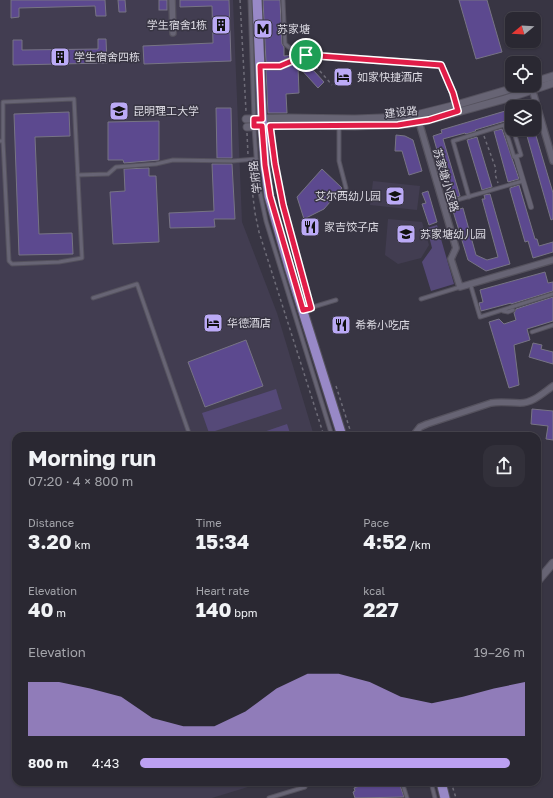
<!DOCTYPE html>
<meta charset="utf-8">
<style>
body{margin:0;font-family:"Golos Text","Noto Sans SC",sans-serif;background:#32303a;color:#f1f3f6;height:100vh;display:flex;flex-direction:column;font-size:15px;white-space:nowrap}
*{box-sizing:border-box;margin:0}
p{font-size:13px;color:#a5a6ac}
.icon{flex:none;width:22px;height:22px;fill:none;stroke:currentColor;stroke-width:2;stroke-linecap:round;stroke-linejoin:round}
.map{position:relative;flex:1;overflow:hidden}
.drawer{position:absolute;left:12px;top:432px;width:529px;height:354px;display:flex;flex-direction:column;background:#2a2832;border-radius:12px;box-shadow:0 1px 3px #0004,0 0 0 1px #46444d}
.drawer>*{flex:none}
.needle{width:26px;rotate:252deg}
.fabs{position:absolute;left:505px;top:12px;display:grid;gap:8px}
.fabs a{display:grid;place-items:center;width:36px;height:36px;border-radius:8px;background:#2a2832;box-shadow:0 1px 3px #0004,0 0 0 1px #46444d;font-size:20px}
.pin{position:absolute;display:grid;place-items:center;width:34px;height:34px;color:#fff;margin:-17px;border:2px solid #fff;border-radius:50%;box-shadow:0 1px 4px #0007}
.round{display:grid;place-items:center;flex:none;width:42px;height:42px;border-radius:12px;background:#32303a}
.overview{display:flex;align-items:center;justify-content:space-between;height:68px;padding:0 16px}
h1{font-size:22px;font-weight:700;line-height:30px}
.metrics{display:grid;grid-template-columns:repeat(3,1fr);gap:6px;height:68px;padding:4px 16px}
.metrics div{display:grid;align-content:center}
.metrics b{font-size:20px;font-weight:700}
.metrics small{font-size:11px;font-weight:400}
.metrics p{font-size:11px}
.chart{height:112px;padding:8px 16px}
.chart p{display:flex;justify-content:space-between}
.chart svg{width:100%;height:72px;margin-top:4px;fill:#bca0f2;opacity:.7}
ul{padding:0 16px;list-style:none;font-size:13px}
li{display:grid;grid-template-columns:64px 48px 1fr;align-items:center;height:30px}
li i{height:10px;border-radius:5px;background:#bca0f2}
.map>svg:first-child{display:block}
.built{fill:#423d51}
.green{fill:#554978}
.building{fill:#5c498f;stroke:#777484}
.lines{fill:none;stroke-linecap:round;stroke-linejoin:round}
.service-casing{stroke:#55525e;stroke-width:5}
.pedestrian-casing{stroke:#55525e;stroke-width:6}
.minor-casing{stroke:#55525e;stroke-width:8}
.tertiary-casing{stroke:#55525e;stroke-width:9}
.primary-casing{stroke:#55525e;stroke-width:11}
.path{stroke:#6e6c78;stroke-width:1.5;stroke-dasharray:3 3;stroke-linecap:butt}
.service{stroke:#676474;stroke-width:3}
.pedestrian{stroke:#676474;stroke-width:4.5}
.minor{stroke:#676474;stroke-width:5.5}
.tertiary{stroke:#676474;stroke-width:7}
.primary{stroke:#9889c7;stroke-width:9}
.route-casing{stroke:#fff;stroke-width:8}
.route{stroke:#e11d48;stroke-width:5}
.labels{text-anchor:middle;stroke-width:3;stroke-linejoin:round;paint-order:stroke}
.poi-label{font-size:11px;fill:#dcdae3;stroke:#383543;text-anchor:start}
.street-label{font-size:11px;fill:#dcdae3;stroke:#383543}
</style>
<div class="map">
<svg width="553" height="798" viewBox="0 0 553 798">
<rect width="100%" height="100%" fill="#383543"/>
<!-- built -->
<g class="built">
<polygon points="0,0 233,0 242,222 277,313 314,436 16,436 16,782 264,782 212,798 0,798"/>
<polygon points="373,181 420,186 417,210 370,205"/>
<polygon points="388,219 422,222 429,245 421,258 398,264 385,255"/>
</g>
<!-- green -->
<g class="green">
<polygon points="437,225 454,284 431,291 422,262 432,248 427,228"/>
<polygon points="276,389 282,409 209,433 202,413"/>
<polygon points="287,424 291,436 252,436"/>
</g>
<!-- building -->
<g class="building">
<polygon points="11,0 105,0 106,16 96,16 95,6 19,8 19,17 11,18"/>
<polygon points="118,0 125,0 126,12 119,12"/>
<rect x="159" y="0" width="8" height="10"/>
<polygon points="180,0 229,0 231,61 144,64 143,46 213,43 212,6 180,7"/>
<polygon points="263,0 280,0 282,44 284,47 284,56 294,55 279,62 266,62"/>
<polygon points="459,0 487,0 502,52 476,59"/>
<polygon points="98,39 106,39 107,63 13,65 13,40 22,40 22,50 98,49"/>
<polygon points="304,60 324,82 318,88 298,66 299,93 286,94 287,113 268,113 266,70 281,70"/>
<polygon points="216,108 231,108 232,158 217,158"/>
<polygon points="512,109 512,119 475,130 476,131 466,134 465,133 443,139 460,196 451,199 433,136 442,133 441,130"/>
<polygon points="69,112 70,136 35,137 39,234 72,233 73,254 19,255 14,114"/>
<polygon points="159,121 159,160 124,163 123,160 108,160 108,122"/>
<polygon points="502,129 519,179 508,182 494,131"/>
<polygon points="525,129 534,129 553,193 553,219 551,220"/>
<polygon points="396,135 405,136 413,140 422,171 409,175 402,151 395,151"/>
<polygon points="477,137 492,187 482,190 467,140"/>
<polygon points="212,164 232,164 235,219 214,219 215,227 170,228 169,213 214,211"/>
<polygon points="149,168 149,176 156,176 159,242 113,244 110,192 125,191 124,169"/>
<polygon points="322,169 342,188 324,209 304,219 297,197"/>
<polygon points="519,185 535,239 537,239 539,246 553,242 553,252 533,258 528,241 525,242 510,190 510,188"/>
<polygon points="428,191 437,222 429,225 422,204 426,203 422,193"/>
<polygon points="490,194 510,264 486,271 468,260 453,211 463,208 476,255 487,260 498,257 482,199 485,199 484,195"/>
<polygon points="545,272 548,283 553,282 553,291 511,304 511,303 481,311 479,303 483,302 480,290"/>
<polygon points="553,297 553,321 527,329 530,340 514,345 519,385 509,388 489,322 499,319 504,324 516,320 514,313 516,309"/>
<polygon points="246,340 263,386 205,407 188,362"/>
<polygon points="533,343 542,345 541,349 553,352 553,364 529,357"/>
<polygon points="532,409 553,411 553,440 546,439 548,426 531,424"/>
<polygon points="364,782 399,782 404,797 355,798 353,792 355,791 354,788 365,784"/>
</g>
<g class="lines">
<!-- service casing -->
<g class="service-casing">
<g id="service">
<polyline points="250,0 254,118"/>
<polyline points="283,0 285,44 296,53 304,55"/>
<polyline points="504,125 507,124 512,126"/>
<polyline points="339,126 339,161 346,188"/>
<polyline points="254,128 258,183 266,221 332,436"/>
<polyline points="0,141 3,141 3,102 74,99 82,258 59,262 12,264 9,261 3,141"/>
<polyline points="78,175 108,174 116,167 156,164 173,160 232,161 256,159"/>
<polyline points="469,197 453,141 504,125 514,157 521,155 513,129"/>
<polyline points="443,204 523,181"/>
<polyline points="470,283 480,317 553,294"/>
<polyline points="93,298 137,284 190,436"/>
<polyline points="421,299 460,287"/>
<polyline points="303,310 336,300"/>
<polyline points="503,311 508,312 513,310"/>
<polyline points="532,332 553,325"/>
<polyline points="402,782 407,798"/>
<polyline points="431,782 435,798"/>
<polyline points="269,798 305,787 303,782"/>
</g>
</g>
<!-- pedestrian casing -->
<g class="pedestrian-casing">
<polyline id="pedestrian" points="516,157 531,207"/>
</g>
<!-- minor casing -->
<g class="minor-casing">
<g id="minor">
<polyline points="172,0 173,33"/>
<polyline points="260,66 280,66 306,55 441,65 453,93 456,107"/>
<polyline points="531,85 553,161"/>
<polyline points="419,122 456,248 451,259 460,287 553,260"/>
<path d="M413 436 420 427 427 424 491 403C501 401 510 403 520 403 533 403 543 393 553 386"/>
</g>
</g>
<!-- tertiary casing -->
<g class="tertiary-casing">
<g id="tertiary">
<polyline points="534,82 553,76"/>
<polyline points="246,119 288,118 355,119 408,117 456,105 524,85"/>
<polyline points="247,127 288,125 355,126 408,124 429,120 505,99 553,83"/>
<polyline points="537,582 553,563"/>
</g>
</g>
<!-- primary casing -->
<g class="primary-casing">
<g id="primary">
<polyline points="257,0 262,116 265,165 269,196 289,267 342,436"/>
<polyline points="441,782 445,798"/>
</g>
</g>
<!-- path -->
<g class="path">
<polyline points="240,0 246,111"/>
<polyline points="312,62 332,85"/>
<polyline points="247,133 248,155"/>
<polyline points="484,136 496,169 495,174 498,183"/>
<polyline points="273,145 283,205 308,299"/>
<polyline points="249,165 255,213 259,232 324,436"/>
<polyline points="336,386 352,436"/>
<polyline points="451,782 456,798"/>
</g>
<!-- service -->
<use href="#service" class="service"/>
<!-- pedestrian -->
<use href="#pedestrian" class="pedestrian"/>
<!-- minor -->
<use href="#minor" class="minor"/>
<!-- tertiary -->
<use href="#tertiary" class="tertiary"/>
<!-- primary -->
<use href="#primary" class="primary"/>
</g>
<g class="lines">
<!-- route casing -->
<g class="route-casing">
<polygon id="route" points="306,55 441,65 453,93 458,111 429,120 398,125 270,126 275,164 283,205 311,308 303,310 270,196 265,165 262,126 254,126 254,119 262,119 260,66 280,66"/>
</g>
<!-- route -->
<use href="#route" class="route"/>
</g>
<!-- icons -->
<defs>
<g id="building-square" transform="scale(1)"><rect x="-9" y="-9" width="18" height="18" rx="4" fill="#bbaaf6" stroke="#383543"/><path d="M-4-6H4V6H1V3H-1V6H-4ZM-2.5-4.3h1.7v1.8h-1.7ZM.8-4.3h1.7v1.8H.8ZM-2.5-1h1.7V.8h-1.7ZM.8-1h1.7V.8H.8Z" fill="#111"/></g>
<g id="metro-square" transform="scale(1)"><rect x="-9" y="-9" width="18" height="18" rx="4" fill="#bbaaf6" stroke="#383543"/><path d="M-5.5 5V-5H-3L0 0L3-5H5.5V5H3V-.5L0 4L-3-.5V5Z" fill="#111"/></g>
<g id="hotel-square" transform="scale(1)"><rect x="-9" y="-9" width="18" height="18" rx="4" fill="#bbaaf6" stroke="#383543"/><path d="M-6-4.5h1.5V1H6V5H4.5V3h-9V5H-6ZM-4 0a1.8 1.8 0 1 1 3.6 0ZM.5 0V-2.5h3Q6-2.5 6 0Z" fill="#111"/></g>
<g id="university-square" transform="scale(1)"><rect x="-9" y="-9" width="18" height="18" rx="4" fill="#bbaaf6" stroke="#383543"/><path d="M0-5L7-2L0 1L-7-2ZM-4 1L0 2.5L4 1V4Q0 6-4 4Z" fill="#111"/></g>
<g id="school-square" transform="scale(1)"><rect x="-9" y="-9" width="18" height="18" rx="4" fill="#bbaaf6" stroke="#383543"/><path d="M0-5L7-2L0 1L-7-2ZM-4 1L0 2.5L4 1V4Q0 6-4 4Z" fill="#111"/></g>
<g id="restaurant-square" transform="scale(1)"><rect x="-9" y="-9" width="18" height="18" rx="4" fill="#bbaaf6" stroke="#383543"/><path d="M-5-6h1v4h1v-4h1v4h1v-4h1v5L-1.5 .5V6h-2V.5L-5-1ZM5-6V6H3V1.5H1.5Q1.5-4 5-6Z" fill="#111"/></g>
</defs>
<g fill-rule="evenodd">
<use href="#building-square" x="221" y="25"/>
<use href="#metro-square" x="263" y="29"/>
<use href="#building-square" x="60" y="57"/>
<use href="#hotel-square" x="343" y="77"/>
<use href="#university-square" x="119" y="111"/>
<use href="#school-square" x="395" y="196"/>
<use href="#restaurant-square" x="310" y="227"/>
<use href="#school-square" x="406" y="234"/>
<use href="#hotel-square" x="213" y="323"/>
<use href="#restaurant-square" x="341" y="325"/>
</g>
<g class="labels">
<!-- poi labels -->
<g class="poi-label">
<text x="207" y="29" text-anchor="end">学生宿舍1栋</text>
<text x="277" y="33">苏家塘</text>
<text x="74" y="61">学生宿舍四栋</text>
<text x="357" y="81">如家快捷酒店</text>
<text x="133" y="115">昆明理工大学</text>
<text x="381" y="200" text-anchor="end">艾尔西幼儿园</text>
<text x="324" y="231">家吉饺子店</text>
<text x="420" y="238">苏家塘幼儿园</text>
<text x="227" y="327">华德酒店</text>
<text x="355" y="329">希希小吃店</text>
</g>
<!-- street labels -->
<g class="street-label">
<text transform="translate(401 112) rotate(-6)" y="4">建设路</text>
<text transform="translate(255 177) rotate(-97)" y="4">学府路</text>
<text transform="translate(446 180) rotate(74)" y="4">苏家塘小区路</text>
</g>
</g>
</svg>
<div class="fabs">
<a><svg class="needle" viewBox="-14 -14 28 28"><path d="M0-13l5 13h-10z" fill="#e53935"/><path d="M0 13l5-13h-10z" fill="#a5a6ac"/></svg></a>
<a><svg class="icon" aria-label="locate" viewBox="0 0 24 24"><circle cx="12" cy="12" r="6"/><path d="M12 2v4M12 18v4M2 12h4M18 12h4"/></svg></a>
<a><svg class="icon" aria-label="layers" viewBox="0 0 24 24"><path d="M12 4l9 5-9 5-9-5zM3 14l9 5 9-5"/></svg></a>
</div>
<div class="pin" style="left:306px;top:55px;background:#1e9e55"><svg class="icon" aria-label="arrive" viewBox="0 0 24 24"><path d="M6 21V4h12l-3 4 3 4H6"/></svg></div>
<section class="drawer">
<div class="overview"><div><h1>Morning run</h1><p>07:20 · 4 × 800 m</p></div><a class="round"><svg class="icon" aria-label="share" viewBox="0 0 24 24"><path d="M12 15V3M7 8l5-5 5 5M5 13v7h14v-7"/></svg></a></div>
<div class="metrics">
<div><p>Distance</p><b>3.20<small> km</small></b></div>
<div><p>Time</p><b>15:34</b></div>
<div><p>Pace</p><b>4:52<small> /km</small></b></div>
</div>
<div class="metrics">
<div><p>Elevation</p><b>40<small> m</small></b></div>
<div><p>Heart rate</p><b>140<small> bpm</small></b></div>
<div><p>kcal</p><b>227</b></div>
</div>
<div class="chart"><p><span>Elevation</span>19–26 m</p>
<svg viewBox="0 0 160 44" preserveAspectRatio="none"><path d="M0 44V11L10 11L20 15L30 20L40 33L50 38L60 38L70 29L80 15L90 6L100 6L110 11L120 20L130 24L140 20L150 15L160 11V44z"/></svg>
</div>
<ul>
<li><b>800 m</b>4:43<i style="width:96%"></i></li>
</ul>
</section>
</div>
